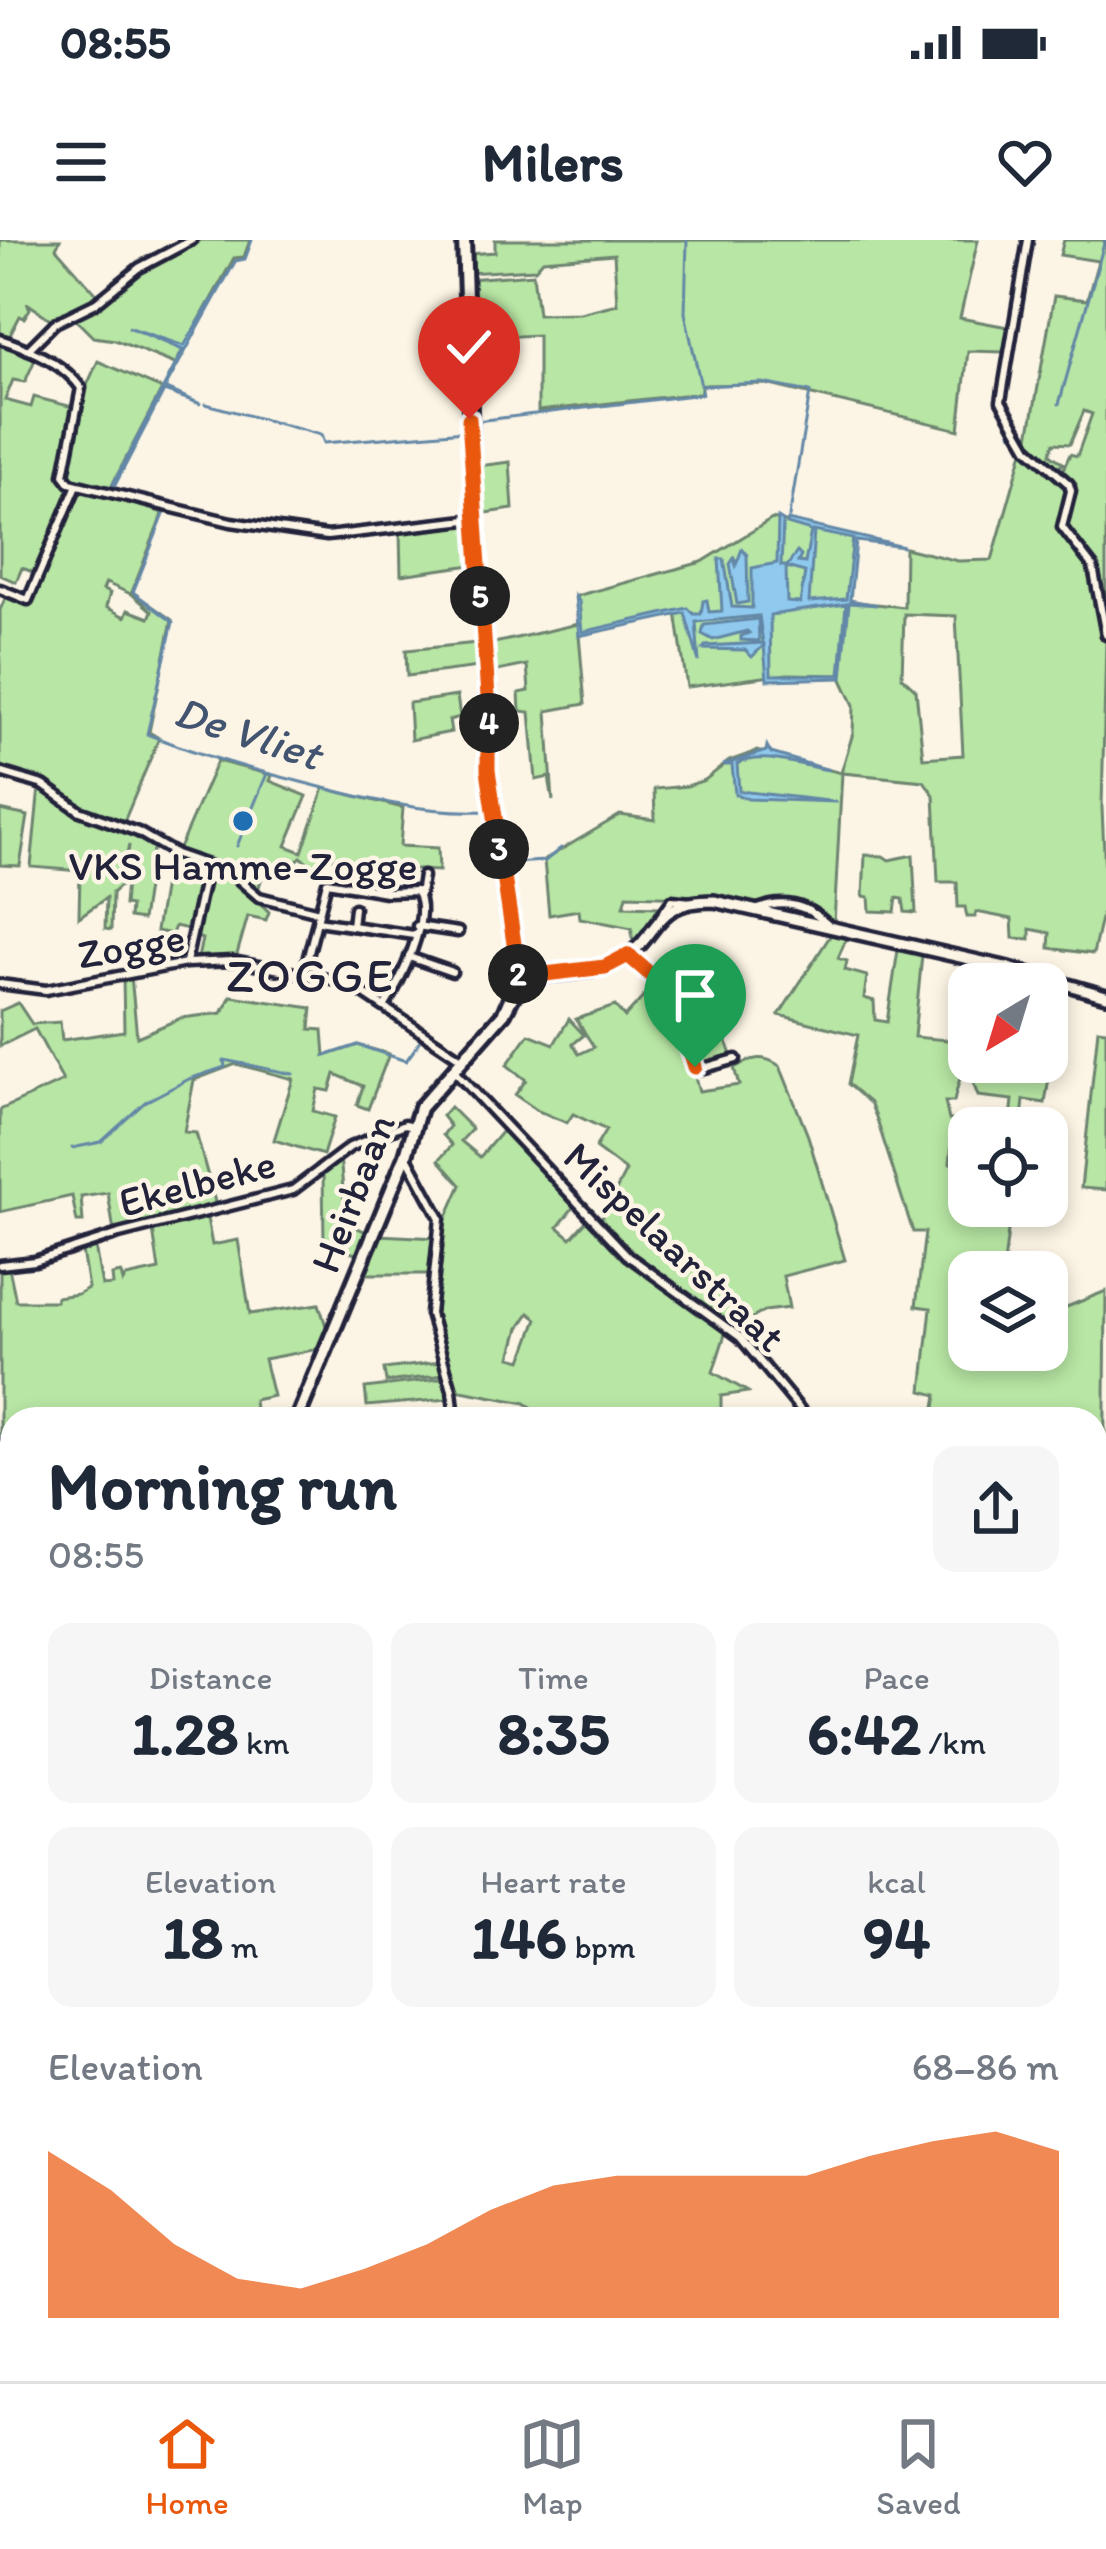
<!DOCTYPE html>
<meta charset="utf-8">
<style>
body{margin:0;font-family:Itim,sans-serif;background:#f6f6f7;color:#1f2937;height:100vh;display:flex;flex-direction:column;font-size:45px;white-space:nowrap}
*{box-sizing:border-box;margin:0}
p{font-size:39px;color:#747a83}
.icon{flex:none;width:66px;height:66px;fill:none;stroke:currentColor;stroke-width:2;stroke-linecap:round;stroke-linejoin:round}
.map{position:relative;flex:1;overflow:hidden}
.panel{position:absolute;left:0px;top:1167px;width:1107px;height:975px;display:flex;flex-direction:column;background:#fff;border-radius:36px 36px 0 0;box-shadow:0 6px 18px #0003}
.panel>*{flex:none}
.needle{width:78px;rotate:218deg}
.controls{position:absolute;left:948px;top:723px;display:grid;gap:24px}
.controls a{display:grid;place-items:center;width:120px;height:120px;border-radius:24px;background:#fff;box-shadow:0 6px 18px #0003;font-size:60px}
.pin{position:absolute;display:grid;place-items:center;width:102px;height:102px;color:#fff;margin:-123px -51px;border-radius:50% 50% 50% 0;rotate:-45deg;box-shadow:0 0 12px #0007}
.pin .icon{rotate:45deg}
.km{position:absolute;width:60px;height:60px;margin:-30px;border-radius:50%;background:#222;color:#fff;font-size:33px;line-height:60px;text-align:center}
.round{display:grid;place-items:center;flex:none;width:126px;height:126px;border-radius:24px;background:#f6f6f7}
.headline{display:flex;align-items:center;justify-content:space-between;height:204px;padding:0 48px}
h1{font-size:66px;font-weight:700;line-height:90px}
.figures{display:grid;grid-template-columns:repeat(3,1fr);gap:18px;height:204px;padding:12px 48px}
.figures div{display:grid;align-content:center;border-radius:24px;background:#f6f6f7;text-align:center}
.figures b{font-size:60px;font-weight:700}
.figures small{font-size:33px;font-weight:400}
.figures p{font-size:33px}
.chart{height:336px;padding:24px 48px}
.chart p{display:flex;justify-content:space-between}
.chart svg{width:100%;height:216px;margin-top:12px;fill:#ea580c;opacity:.7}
.status{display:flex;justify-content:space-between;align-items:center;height:84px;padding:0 60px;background:#fff;direction:ltr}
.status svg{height:33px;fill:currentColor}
header{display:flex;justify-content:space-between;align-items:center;height:156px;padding:0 48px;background:#fff;font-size:54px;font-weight:700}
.tabs{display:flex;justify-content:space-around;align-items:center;height:168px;border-top:3px solid #e0e1e3;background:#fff;font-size:33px;color:#747a83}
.tabs a{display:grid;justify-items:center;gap:6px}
.tabs .on{color:#ea580c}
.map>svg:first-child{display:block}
.green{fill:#b8e6a4;stroke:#6d8470;stroke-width:3;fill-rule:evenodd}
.water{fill:#8fcaee;stroke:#6387a6;stroke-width:3;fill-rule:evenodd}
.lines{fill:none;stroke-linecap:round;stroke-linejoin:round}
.stream{stroke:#6387a6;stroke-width:3}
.minor-casing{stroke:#22223b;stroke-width:15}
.tertiary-casing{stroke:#22223b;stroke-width:18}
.secondary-casing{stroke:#22223b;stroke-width:20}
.minor{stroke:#fcf5e5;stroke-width:6}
.tertiary{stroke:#fcf5e5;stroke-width:9}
.secondary{stroke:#fcf5e5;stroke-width:10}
.route-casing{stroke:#fff;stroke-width:24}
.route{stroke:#ea580c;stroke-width:15}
.poi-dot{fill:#1f6fb2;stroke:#fcf5e5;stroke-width:4.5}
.labels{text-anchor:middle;stroke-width:9;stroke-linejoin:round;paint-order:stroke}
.poi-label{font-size:42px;fill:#22223b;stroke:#fcf5e5}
.street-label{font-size:42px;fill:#22223b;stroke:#fcf5e5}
.water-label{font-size:45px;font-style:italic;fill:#435471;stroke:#fcf5e5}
.quarter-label{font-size:48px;letter-spacing:3px;fill:#22223b;stroke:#fcf5e5}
</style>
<div class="status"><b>08:55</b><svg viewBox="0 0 49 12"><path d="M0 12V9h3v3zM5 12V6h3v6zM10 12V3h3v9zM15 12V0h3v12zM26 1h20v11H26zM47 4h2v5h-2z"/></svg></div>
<header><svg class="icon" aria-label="menu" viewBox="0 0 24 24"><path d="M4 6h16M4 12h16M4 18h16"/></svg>Milers<svg class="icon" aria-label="heart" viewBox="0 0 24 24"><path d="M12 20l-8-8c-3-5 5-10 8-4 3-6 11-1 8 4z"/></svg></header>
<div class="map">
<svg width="1106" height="2141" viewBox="0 0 1106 2141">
<rect width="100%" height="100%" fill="#fcf5e5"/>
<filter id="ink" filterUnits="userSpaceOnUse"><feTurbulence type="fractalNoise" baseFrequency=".00833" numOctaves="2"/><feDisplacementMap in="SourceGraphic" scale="24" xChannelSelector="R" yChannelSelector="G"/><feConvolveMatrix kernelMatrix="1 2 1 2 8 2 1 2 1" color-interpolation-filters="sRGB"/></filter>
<g filter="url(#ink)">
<!-- green -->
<g class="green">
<polygon points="0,0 60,0 56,8 100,58 53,81 27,63 30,69 24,78 20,76 8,99 0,97"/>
<polygon points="195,0 250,0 244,17 234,18 175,124 115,100 93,97 73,77 127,38"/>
<polygon points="495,0 978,0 960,78 1008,87 1003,112 968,111 959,190 766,144 701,145 701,153 538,171 538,95 471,98 468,39 533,34 538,74 580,73 617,64 614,14 543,20 535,29 467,33 469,14 495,12"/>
<polygon points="1064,0 1106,0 1106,391 1095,322 1068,294 1066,286 1076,244 1062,232 1070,214 1077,216 1092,174 1084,171 1070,204 1054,203 1050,214 1063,223 1058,229 1028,203 1054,56 1087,60 1098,21 1060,15"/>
<polygon points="0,103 36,117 25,142 13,140 5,160 31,167 34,157 77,168 63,238 74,247 38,334 22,328 16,342 0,335"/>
<polygon points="98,121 162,149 110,249 70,241 67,235 84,152"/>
<path d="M1023 211H1028L1069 248 1060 289 1091 326 1102 397 1106 399 1102 568 1106 656 1093 714 1049 708 1050 693 1030 689V699L1013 698 1012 679 976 672 975 677H967L965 667H958L957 642H938L934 555 924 541 842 533 834 684 810 667 784 660 752 666 690 657 627 655 624 666 659 667 637 700 632 698V688L580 678 579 670 549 675 544 620 620 575 655 580 654 549 687 546 705 540 729 521 757 511 841 533 853 493 854 465 840 435 787 434 687 447 676 372 579 395 585 464 547 471 553 561 549 537 536 540 530 472 520 471 519 453 529 451 527 425 493 432 490 404 578 384 576 356 702 322 772 279 853 297 847 361 904 367 905 308 958 321 992 320ZM904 374 956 376 963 515 923 518 916 450 902 437Z"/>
<polygon points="510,222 513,269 480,274 478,226"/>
<path d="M80 248 135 259 137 265 163 273 132 352 172 380 149 492 159 498 123 584 79 567 37 539 0 529V370L7 354 27 364ZM106 343 133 355 152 371 149 378 128 370 125 377 106 367 110 353 103 350Z"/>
<polygon points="470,282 472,325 401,335 400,291"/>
<polygon points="478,403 479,427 407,436 406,410"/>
<polygon points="457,456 460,477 449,480 451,492 411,500 409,463"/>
<polygon points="217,521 272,535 270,541 307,556 286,606 302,612 324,548 403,568 400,606 438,608 439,631 396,629 321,616 316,629 301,617 281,635 263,633 257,654 235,631 178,611"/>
<polygon points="39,547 84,576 154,603 142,680 129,678 130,666 124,665 129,605 120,646 112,653 111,690 105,689 106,658 79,677 80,631 31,627"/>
<polygon points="0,570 28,576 20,626 0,625"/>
<polygon points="169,613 204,625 192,690 175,686 172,694 156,691"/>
<polygon points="865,615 883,616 889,620 913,615 916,673 905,672 903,659 897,658 895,672 870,671 869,657 863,656"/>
<polygon points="210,630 232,635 269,672 266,680 248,676 236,718 198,718 202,699 194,696"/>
<path d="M832 693 847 697 838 718 847 721 845 730 867 736 864 758 874 761 875 780 887 782 898 710 922 715 914 797 969 802C966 825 958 840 954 862H945L949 880H954L950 923 969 926V966H1011L1003 1032H969V1110H1047V1076L1058 1079 1059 1070 1106 1051 1104 1277 1095 1274V1196L1099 1187H1095V1179H933L937 1155 922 1151 931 1068 916 1066 925 992H913L876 877 870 863 848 844 858 795 779 775Z"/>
<polygon points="686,705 700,711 680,740 657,724 665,713 676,720"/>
<polygon points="131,736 137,797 181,778 222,773 231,756 312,768 310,789 323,790 325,816 358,805 389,814 368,869 357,865 363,846 335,834 330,851 318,849 313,871 335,877 323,915 274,900 293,839 236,824 194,840 184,892 196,893 217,969 114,992 108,953 81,957 83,982 77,982 72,956 0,972 0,870 63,841 35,789 0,806 0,771 18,763 32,784 60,782 62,800 124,791 123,738"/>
<path d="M657 742 670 753 699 851 739 845 734 828C752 819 761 813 780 826L808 896 845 1020 783 1036 789 1068 765 1071 736 1087 670 1045 599 983 626 931 595 908 606 890 573 874 567 883 538 871 515 855 526 840 507 825 529 794 554 804 569 779 584 795 573 804 579 814 594 807 576 779 615 766 625 777Z"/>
<polygon points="714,759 732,819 700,827 680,766"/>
<polygon points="1098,789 1106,790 1106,950 1081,948"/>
<polygon points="1047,807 1054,808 1045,863 1024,860 1021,888 1010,888 1013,860 978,856 969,832 971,822 1018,822 1018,834 1021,822 1047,822"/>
<path d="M450 867 472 889 461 901 480 917 503 890 567 955 575 965 558 987 571 998 588 979 636 1025 727 1088 713 1132 748 1152 721 1156V1179H549L525 1163 456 1150 431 1064 442 988 461 945 439 920 452 905 443 895 450 886 442 876ZM529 1073 537 1079 522 1120 511 1117 519 1088Z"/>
<polygon points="340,916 346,982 368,993 358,1015 324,1003 323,932"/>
<polygon points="207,978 212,1005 238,1000 250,1074 319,1064 327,1089 319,1109 264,1119 273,1156 254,1160 256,1179 12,1179 12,1209 0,1203 0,1028 9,1028 16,1061 56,1061 56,1057 77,1054 88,1048 82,1011 95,1006 102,1046 113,1045 112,1035 121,1033 123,1042 126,1037 159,1030 153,990"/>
<polygon points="378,995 437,998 429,1034 363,1034"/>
<polygon points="441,1122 445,1135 386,1142 384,1129"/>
<polygon points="446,1138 450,1159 367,1166 365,1148"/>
<polygon points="1106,1284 1106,1449 1095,1448 1095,1300"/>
<polygon points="1102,1511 1106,1512 1106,1675 1098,1673 1095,1680 1095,1524 1102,1524"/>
<polygon points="1095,1755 1106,1759 1106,1991 1095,1987"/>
<polygon points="12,2086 12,2130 43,2130 33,2141 0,2140 0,2088"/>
<polygon points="68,2130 112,2130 122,2141 59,2141"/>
<polygon points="249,2130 299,2130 292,2141 238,2141"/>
<polygon points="406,2130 520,2130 514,2141 401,2141"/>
<polygon points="615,2130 920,2130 915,2141 610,2141"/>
</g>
<!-- water -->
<g class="water">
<polygon points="236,20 165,148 201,164 164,151 114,247 117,251 100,247 112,246 183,110 128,87 184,106"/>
<path d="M778 278 783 281 781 326H787L797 312 801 316 798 322 805 323 811 291 787 284 788 280 904 307 856 301 850 360 877 365 849 363 842 438 767 440 764 405 752 417 745 410 703 409 705 406 763 403 759 376 696 382 699 422 685 373 579 396 575 356 579 361 582 392 688 368 694 374H701L703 361 707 360 709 372 722 371 719 319H724L732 367 752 368V328L777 323ZM814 291 853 299 846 359 809 362ZM786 327 805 332 800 363 787 362ZM846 364 840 435H771L770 375Z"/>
<polygon points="742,309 747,315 748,362 737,364 730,324 734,318 736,325"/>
<polygon points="758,379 759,401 741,400 741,396 749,393 747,391 713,400 702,394 704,385"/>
<path d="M767 506 771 513 829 530C799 526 765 511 737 524L739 551 837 562 748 559 735 554 732 525H723L766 511Z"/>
</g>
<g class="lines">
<!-- stream -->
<g class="stream">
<polyline points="687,0 685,73 701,146 762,143 810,152 791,267"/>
<polyline points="235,21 245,19 252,0"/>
<polyline points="1007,92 998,162 1012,194"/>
<polyline points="206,164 321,195 324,203 465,191"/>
<polyline points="1059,164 1105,0"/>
<polyline points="476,181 702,154 701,150"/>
<path d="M116 257 165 272 133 352 173 382 147 494C197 514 245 528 297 541 362 558 422 574 489 571"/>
<polyline points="789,277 790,270"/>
<polyline points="237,606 266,536"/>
<polyline points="513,623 545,621 561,608"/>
<polyline points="325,816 358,805 406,821 424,796"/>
<polyline points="72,908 101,902 145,862 189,839 225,827 224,820 293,834"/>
<polyline points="0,1697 12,1695"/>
<polyline points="0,1856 12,1849"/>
<polyline points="0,1865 12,1857"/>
<polyline points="0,1869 11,1873"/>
<polyline points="1070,2130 1104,2138"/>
<polyline points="480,2135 482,2130"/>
<polyline points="291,2141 299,2130"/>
<polyline points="347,2141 353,2130"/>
<polyline points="432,2141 439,2130"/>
<polyline points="515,2141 521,2130"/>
<polyline points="1103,2141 1106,2129"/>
</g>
<!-- minor casing -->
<g class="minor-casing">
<g id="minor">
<polyline points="1028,0 1001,161 1028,208 1069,244 1071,251 1062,287 1093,327 1106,395"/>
<path d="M0 99C28 108 64 124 81 148L64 235 70 243 231 282 327 296 475 279"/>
<polyline points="28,110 55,83 96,63 139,28 192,0"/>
<polyline points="0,349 28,360 77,245"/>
<polyline points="0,532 43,545 80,571 138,592 176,614 231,633 259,657 319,672"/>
<polyline points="420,654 423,636"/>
<path d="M758 669C784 659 807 665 827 684"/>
<polyline points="660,677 672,660 691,662"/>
<polyline points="317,681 414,695"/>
<polyline points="352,686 354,668"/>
<polyline points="417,686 458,692"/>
<polyline points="628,715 674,755 697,830 736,819"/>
<polyline points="409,717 452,732"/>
<polyline points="186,722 207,626"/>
<path d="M303 736 327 642 386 652 416 651C434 675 399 744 384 767"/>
<polyline points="0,744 46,750 186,723 233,721 348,743 460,818"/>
<polyline points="454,831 628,1016 740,1097 808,1179"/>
<polyline points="406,915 440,978 430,1074 452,1150 455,1179"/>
<polyline points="0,1025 35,1021 119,994 293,950 350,907 405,884 414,886"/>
<polyline points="0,1205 12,1213"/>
<polyline points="1095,1294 1106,1278"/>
<polyline points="1095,1451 1106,1452"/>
<polyline points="0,1861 12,1853"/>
<polyline points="159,2141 176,2130"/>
<polyline points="918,2141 923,2130"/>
</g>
</g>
<!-- tertiary casing -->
<g class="tertiary-casing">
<path id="tertiary" d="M519 737C544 737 601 733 622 720 662 694 651 661 714 661L1009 728 1106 756"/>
</g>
<!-- secondary casing -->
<g class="secondary-casing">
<g id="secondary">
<polyline points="464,0 472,228 488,456 488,530 520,743 504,773 519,737"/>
<polyline points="297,1179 406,915 420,868 504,773"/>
<polyline points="0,1588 12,1583"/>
</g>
</g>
<!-- minor -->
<use href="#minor" class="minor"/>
<!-- tertiary -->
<use href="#tertiary" class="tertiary"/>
<!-- secondary -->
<use href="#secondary" class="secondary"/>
</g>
</g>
<g class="lines" filter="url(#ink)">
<!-- route casing -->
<g class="route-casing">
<polyline id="route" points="469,179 488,457 488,530 519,737 605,727 628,715 674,755 695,827"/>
</g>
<!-- route -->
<use href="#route" class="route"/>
</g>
<!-- markers -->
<circle class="poi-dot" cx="243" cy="581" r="12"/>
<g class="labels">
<!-- poi labels -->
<g class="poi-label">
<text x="243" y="640">VKS Hamme-Zogge</text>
</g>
<!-- street labels -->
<g class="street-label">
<text transform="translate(131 705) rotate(-10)" y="15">Zogge</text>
<text transform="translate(197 942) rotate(-15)" y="15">Ekelbeke</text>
<text transform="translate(352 953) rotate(-69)" y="15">Heirbaan</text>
<text transform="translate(675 1006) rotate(43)" y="15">Mispelaarstraat</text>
</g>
<!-- water labels -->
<g class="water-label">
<text transform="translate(248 492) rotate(18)" y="16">De Vliet</text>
</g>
<!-- quarter labels -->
<g class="quarter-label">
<text x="311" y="752">ZOGGE</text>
</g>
</g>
</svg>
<div class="controls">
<a><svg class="needle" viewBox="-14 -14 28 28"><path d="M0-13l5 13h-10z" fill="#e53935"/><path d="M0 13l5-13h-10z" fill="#747a83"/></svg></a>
<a><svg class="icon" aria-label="locate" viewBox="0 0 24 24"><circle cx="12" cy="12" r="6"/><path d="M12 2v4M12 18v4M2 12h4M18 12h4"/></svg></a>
<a><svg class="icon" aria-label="layers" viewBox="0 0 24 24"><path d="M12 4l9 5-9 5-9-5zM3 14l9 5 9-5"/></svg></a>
</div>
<div class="pin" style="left:695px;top:827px;background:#1e9e55"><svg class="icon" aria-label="arrive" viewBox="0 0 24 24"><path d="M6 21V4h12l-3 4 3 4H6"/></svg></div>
<div class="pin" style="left:469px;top:179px;background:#d93025"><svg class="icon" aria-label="check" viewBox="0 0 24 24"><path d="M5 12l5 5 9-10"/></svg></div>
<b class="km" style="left:518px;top:734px">2</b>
<b class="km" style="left:499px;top:609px">3</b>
<b class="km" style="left:489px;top:483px">4</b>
<b class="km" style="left:480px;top:356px">5</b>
<section class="panel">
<div class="headline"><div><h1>Morning run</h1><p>08:55</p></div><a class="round"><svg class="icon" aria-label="share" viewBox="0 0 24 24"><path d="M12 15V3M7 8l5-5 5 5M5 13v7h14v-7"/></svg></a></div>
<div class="figures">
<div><p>Distance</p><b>1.28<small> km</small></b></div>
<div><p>Time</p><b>8:35</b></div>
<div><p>Pace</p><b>6:42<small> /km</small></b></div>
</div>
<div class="figures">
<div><p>Elevation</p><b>18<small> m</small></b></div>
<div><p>Heart rate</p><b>146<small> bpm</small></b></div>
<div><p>kcal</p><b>94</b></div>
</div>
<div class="chart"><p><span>Elevation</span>68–86 m</p>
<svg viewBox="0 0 160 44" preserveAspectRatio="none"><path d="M0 44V10L10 18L20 29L30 36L40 38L50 34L60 29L70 22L80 17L90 15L100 15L110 15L120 15L130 11L140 8L150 6L160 10V44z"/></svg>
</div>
</section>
</div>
<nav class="tabs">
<a class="on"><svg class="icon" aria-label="home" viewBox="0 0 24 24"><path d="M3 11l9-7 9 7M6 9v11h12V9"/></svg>Home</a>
<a><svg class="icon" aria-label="map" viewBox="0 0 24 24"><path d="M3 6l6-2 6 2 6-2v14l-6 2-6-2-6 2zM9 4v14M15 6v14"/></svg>Map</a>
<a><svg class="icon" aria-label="saved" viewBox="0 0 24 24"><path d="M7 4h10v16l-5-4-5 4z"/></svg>Saved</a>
</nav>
